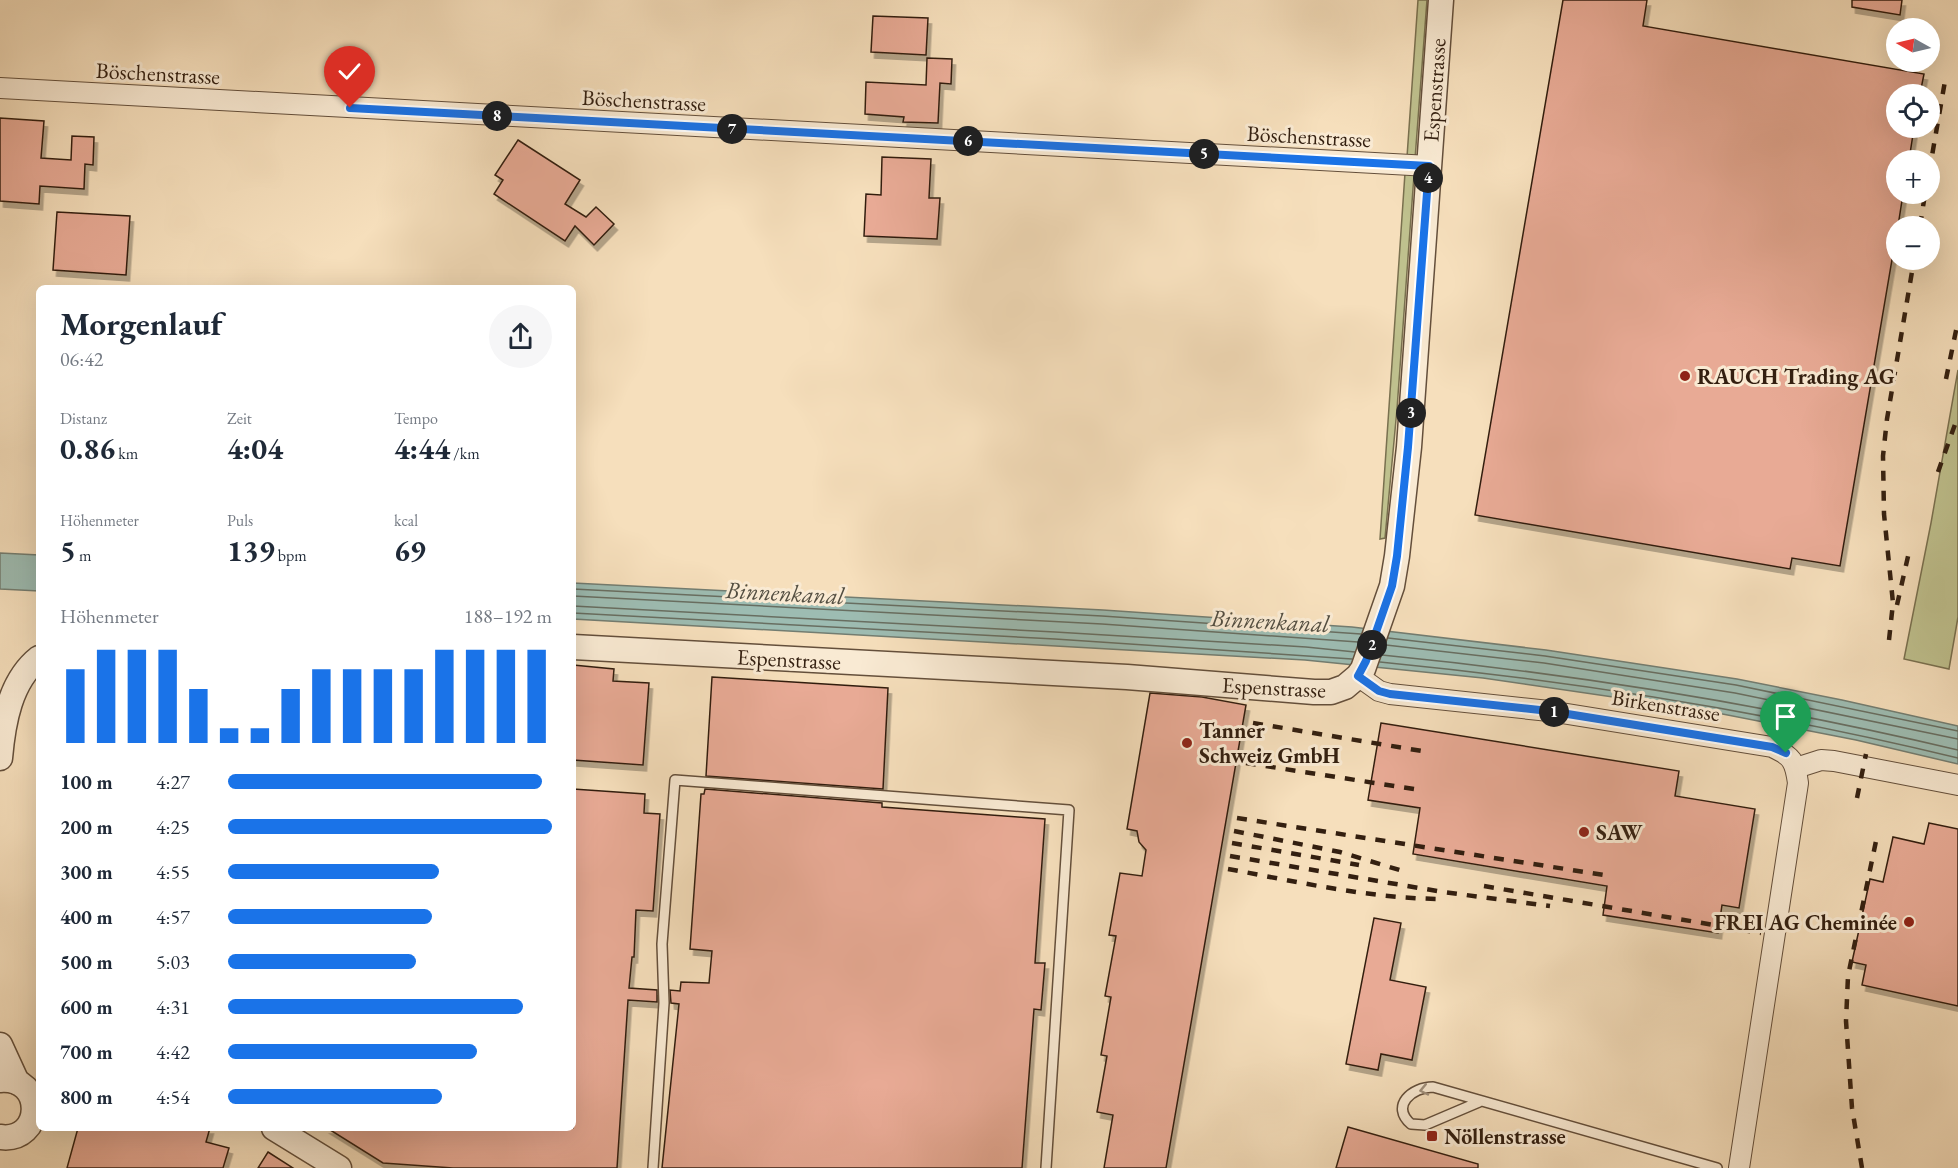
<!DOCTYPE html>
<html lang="de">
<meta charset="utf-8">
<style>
body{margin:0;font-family:"EB Garamond",serif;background:#f6f6f7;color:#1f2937;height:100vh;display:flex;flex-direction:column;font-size:22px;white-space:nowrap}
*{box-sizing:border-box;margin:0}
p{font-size:20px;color:#747a83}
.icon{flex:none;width:33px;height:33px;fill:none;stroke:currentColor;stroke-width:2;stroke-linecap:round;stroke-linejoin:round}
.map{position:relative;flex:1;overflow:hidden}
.sheet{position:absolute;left:36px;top:285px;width:540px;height:846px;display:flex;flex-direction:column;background:#fff;border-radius:9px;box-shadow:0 6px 24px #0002}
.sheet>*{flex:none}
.needle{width:39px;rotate:278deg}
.controls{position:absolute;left:1886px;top:18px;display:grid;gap:12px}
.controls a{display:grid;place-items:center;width:54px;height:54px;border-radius:50%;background:#fff;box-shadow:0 6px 24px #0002;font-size:30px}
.pin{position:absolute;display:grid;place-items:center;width:51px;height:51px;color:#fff;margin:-62px -26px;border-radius:50% 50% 50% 0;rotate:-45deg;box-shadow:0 0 6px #0007}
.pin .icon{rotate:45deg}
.km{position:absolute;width:30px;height:30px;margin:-15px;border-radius:50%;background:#222;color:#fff;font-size:16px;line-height:30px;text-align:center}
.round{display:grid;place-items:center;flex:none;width:63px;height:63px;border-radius:32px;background:#f6f6f7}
.head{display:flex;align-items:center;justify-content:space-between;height:102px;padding:0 24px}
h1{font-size:33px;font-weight:700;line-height:45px}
.metrics{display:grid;grid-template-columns:repeat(3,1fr);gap:9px;height:102px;padding:6px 24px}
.metrics div{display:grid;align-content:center}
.metrics b{font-size:30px;font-weight:700}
.metrics small{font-size:16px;font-weight:400}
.metrics p{font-size:16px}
.chart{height:168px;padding:12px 24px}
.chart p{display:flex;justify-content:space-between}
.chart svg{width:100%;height:108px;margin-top:6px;stroke:#1a73e8;stroke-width:6}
ul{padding:0 24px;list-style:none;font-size:20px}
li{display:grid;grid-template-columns:96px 72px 1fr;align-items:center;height:45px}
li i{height:15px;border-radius:8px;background:#1a73e8}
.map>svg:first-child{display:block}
.green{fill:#bfc18e;stroke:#79704f;stroke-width:1.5}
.water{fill:#9dbcb2;stroke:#737d71;stroke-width:1.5}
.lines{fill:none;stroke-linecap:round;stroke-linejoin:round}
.shore{stroke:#686e61;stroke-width:1.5}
.building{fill:#e8aa95;stroke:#331f10;stroke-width:1.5;filter:url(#shadow)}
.service-casing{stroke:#644f3b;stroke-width:12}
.minor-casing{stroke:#644f3b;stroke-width:22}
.tertiary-casing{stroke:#644f3b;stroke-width:27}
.service{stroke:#f9ead3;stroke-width:9}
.minor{stroke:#f9ead3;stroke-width:20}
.tertiary{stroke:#f9ead3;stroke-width:24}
.rail{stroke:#331f10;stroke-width:4.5;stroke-dasharray:10 10;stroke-linecap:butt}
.oneway{stroke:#a08f7b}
.route-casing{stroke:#fff;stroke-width:12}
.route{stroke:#1a73e8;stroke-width:8}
.poi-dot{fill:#8f2418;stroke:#f9ead3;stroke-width:2}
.labels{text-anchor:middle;stroke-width:6;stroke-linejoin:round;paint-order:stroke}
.street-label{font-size:22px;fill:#331f10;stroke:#f9ead3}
.poi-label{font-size:22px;font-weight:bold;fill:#331f10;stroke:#f9ead3;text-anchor:start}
.water-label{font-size:24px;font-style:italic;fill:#534e41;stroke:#f9ead3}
</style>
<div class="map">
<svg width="1958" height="1168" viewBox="0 0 1958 1168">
<defs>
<filter id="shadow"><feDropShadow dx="3.5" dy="6" stdDeviation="0" flood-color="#0004"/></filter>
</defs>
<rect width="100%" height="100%" fill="#f6dfbc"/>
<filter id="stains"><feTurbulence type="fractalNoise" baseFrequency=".00333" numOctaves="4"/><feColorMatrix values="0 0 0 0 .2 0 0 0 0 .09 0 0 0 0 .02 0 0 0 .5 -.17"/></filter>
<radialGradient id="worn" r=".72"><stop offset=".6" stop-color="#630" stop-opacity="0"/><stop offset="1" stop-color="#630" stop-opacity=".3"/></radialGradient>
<!-- green -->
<g class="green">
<polygon points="1418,0 1427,0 1415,159 1407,157"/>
<polygon points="1405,173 1414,175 1397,409 1385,538 1380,539"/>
<polygon points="1958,370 1958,617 1949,669 1904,659 1931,523"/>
</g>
<!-- water -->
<g class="water">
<polygon points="0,553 39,555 39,591 0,589"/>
<polygon points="573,583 1103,610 1352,627 1546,650 1737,679 1842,700 1958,726 1958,764 1856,740 1702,710 1483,678 1305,660 573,619"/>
</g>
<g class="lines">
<!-- shore -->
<g class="shore">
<polyline points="573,589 1102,616 1361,634"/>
<polyline points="573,596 1102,624 1358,642"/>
<polyline points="573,606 1055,632 1306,647 1355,652"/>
<polyline points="573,613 1055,639 1352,659"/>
<polyline points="1388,638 1545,656 1736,685 1958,731"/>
<polyline points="1386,645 1544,663 1735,693 1958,739"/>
<path d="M1382 655C1576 674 1768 705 1958 750"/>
<path d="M1380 662C1575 681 1768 712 1958 758"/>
</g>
</g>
<!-- building -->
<g class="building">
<polygon points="1563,0 1647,0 1643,26 1924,74 1920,94 1896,94 1896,128 1914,128 1909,160 1896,160 1896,194 1903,194 1898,226 1896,226 1896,236 1840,566 1792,558 1790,569 1475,515"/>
<polygon points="1852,0 1902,0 1900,15 1852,7"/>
<polygon points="873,16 928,18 926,55 871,52"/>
<polygon points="927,58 952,59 951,84 940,83 938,123 903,122 904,117 865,114 866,82 926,85"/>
<polygon points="0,118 44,121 41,158 71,160 72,136 94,137 93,165 85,164 84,189 40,186 39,204 0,201"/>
<polygon points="518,140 580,180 565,204 586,217 596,207 614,224 594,245 575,226 565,241 494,194 503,180 495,175"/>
<polygon points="882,157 931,159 929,198 940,198 937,239 864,236 866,194 881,195"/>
<polygon points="57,212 130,216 126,275 53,270"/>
<polygon points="573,665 614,669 613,681 649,683 643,765 573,760"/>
<polygon points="712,677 888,688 883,789 706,776"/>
<polygon points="1150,693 1202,697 1246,705 1166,1168 1104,1168 1113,1115 1097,1112 1107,1056 1101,1055 1111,997 1105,996 1116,936 1109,935 1120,873 1142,876 1146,850 1139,842 1137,831 1127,829"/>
<polygon points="1381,723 1679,771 1675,796 1755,809 1739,908 1722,905 1718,933 1603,915 1607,886 1413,854 1420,808 1368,800"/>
<polygon points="573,789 645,794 644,813 660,814 653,911 636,910 634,957 632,957 629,988 657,990 657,1002 628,1000 617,1168 453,1168 383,1163 327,1128 573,1128"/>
<polygon points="705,789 882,803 882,807 1045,819 1035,963 1045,963 1041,1010 1034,1009 1022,1168 662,1168 679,1004 671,1003 670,990 680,991 681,982 709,983 712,951 690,949 701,794 704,794"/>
<polygon points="1929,823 1958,829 1958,1006 1862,985 1866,965 1852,962 1870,879 1883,882 1893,837 1924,844"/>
<polygon points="1374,918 1401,923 1390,980 1426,987 1412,1060 1381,1054 1378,1070 1346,1064"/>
<polygon points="1348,1127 1478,1164 1478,1168 1336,1168"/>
<polygon points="78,1128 210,1128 206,1142 229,1148 223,1168 67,1168"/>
<polygon points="268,1152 293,1168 258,1168"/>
</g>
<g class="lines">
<!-- service casing -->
<g class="service-casing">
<g id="service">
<path d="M1479 1102 1425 1125 1411 1124C1390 1106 1412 1087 1433 1087L1717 1168"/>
<polyline points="653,1168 664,1003 662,944 675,780 1069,810 1046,1168"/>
</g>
</g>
<!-- minor casing -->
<g class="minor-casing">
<g id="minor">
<polyline points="0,88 1429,166"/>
<path d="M1358 676 1379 691 1390 694 1549 711 1772 747C1792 756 1795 761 1798 783L1739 1168"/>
<polyline points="1796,768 1821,760 1834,761 1958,785"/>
</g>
</g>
<!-- tertiary casing -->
<g class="tertiary-casing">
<g id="tertiary">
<polyline points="573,647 1127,677 1314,692 1331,692 1345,687 1358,676 1363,669 1392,586 1397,556 1409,447 1441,0"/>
<path d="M0 758C3 723 10 681 39 658"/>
<polyline points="0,1045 17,1082"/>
<path d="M0 1080C46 1076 44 1143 0 1137"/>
<polyline points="274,1128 339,1168"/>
</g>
</g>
<!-- service -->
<use href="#service" class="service"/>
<!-- minor -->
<use href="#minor" class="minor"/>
<!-- tertiary -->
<use href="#tertiary" class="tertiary"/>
<!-- rail -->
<g class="rail">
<polyline points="1929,173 1945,81"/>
<polyline points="1920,226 1925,194"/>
<polyline points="1946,379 1958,321"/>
<polyline points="1938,472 1958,416"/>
<polyline points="1897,605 1909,552"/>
<polyline points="1889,640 1893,603 1884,514 1883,456 1887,419 1914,260"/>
<polyline points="1253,723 1428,752"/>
<polyline points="1246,763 1420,790"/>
<polyline points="1857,798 1866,754"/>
<polyline points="1237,818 1604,875"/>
<polyline points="1234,831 1340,852 1406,872"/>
<polyline points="1232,843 1359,865"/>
<polyline points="1230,856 1443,892 1550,906"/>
<path d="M1228 869C1299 882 1372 899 1445 899"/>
<polyline points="1484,886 1761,933"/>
<polyline points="1862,1168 1852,1108 1846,1021 1848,976 1876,841"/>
</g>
</g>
<!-- one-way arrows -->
<defs><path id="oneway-chevron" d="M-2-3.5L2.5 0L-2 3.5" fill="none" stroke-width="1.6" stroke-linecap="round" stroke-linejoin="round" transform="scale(1.5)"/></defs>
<use class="oneway" href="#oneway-chevron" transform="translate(1424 1090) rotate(168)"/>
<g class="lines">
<!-- route casing -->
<g class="route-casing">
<polyline id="route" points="350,108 1429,166 1408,447 1397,556 1392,586 1366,661 1358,676 1379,691 1390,694 1549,711 1772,747 1786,753"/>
</g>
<!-- route -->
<use href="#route" class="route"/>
</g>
<!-- markers -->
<g class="poi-dot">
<circle cx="1685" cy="376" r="6"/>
<circle cx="1187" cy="743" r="6"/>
<circle cx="1584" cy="832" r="6"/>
<circle cx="1909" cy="922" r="6"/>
<rect x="1426" y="1130" width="12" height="12" rx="3"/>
</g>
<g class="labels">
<!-- street labels -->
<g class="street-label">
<text transform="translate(158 73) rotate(3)" y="8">Böschenstrasse</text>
<text transform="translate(1434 90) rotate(-86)" y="8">Espenstrasse</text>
<text transform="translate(644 100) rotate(3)" y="8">Böschenstrasse</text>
<text transform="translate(1309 136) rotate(3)" y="8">Böschenstrasse</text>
<text transform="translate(789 659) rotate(3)" y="8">Espenstrasse</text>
<text transform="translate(1274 687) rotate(3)" y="8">Espenstrasse</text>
<text transform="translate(1666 705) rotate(9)" y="8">Birkenstrasse</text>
</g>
<!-- poi labels -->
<g class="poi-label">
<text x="1697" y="384">RAUCH Trading AG</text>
<text x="1199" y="738">Tanner<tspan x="1199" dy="25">Schweiz GmbH</tspan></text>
<text x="1596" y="840">SAW</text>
<text x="1897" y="930" text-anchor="end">FREI AG Cheminée</text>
<text x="1444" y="1144">Nöllenstrasse</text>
</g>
<!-- water labels -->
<g class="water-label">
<text transform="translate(785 593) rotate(3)" y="8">Binnenkanal</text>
<text transform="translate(1270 621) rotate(3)" y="8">Binnenkanal</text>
</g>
</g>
<rect width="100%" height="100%" filter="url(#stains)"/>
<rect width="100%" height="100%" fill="url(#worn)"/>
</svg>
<div class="controls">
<a><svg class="needle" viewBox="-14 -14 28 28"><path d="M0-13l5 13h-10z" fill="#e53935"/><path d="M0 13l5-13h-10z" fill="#747a83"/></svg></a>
<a><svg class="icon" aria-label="locate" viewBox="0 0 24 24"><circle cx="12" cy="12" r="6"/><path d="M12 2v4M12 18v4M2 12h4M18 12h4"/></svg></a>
<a>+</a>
<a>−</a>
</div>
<div class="pin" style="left:1786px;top:753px;background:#1e9e55"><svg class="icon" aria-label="arrive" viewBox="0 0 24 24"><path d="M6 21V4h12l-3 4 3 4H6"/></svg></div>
<div class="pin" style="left:350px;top:108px;background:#d93025"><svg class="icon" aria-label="check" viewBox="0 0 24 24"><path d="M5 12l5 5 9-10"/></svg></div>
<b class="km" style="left:1554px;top:712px">1</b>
<b class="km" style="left:1372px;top:645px">2</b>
<b class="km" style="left:1411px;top:413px">3</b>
<b class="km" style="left:1428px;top:178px">4</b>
<b class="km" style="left:1204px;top:154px">5</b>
<b class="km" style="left:968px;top:141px">6</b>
<b class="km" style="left:732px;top:129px">7</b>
<b class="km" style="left:497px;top:116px">8</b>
<section class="sheet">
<div class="head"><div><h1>Morgenlauf</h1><p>06:42</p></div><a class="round"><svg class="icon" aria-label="share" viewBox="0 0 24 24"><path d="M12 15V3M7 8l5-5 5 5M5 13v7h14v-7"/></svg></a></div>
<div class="metrics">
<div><p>Distanz</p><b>0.86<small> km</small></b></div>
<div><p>Zeit</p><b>4:04</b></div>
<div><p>Tempo</p><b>4:44<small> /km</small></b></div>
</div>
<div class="metrics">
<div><p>Höhenmeter</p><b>5<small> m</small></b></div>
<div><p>Puls</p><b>139<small> bpm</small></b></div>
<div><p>kcal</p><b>69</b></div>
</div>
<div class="chart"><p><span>Höhenmeter</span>188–192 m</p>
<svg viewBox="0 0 160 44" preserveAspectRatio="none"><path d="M5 44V14M15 44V6M25 44V6M35 44V6M45 44V22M55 44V38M65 44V38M75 44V22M85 44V14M95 44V14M105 44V14M115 44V14M125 44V6M135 44V6M145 44V6M155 44V6"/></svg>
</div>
<ul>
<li><b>100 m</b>4:27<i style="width:97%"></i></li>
<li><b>200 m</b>4:25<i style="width:100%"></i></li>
<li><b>300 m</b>4:55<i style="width:65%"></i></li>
<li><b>400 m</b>4:57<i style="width:63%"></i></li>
<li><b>500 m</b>5:03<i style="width:58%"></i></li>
<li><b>600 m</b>4:31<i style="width:91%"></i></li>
<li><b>700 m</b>4:42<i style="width:77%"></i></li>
<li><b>800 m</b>4:54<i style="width:66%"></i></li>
</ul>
</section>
</div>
